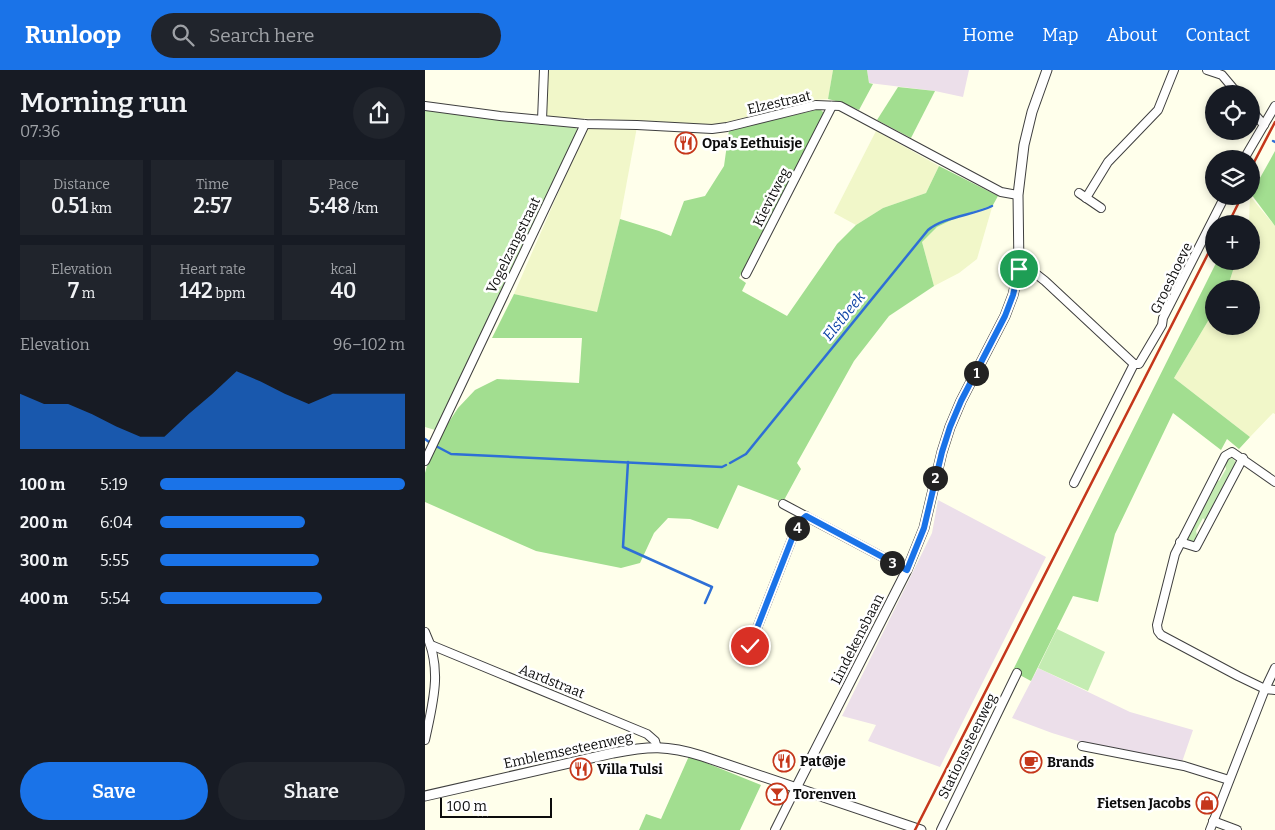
<!DOCTYPE html>
<meta charset="utf-8">
<style>
body{margin:0;font-family:Bitter,serif;background:#20242c;color:#f1f3f6;height:100vh;display:flex;flex-direction:column;font-size:19px;white-space:nowrap}
*{box-sizing:border-box;margin:0}
p{font-size:16px;color:#9ea1a6}
.icon{flex:none;width:28px;height:28px;fill:none;stroke:currentColor;stroke-width:2;stroke-linecap:round;stroke-linejoin:round}
.map{position:relative;flex:1;overflow:hidden}
.panel{display:flex;flex-direction:column;background:#171b24;width:425px}
.panel>*{flex:none}
.buttons{position:absolute;left:780px;top:15px;display:grid;gap:10px}
.buttons a{display:grid;place-items:center;width:55px;height:55px;border-radius:50%;background:#171b24;box-shadow:0 2px 8px #0003;font-size:25px}
.scale{position:absolute;left:15px;bottom:12px;width:112px;box-sizing:border-box;padding-left:5px;border:2px solid #0c0c0c;border-top:0;font-size:14px;line-height:18px;white-space:nowrap;color:#0c0c0c;-webkit-text-stroke:4px #fff;paint-order:stroke}
.pin{position:absolute;display:grid;place-items:center;width:42px;height:42px;color:#fff;margin:-21px;border:2px solid #fff;border-radius:50%;box-shadow:0 1px 5px #0007}
.km{position:absolute;width:25px;height:25px;margin:-12px;border-radius:50%;background:#222;color:#fff;font-size:14px;line-height:25px;text-align:center}
.round{display:grid;place-items:center;flex:none;width:52px;height:52px;border-radius:26px;background:#20242c}
.overview{display:flex;align-items:center;justify-content:space-between;height:85px;padding:0 20px}
h1{font-size:28px;font-weight:600;line-height:38px}
.stats{display:grid;grid-template-columns:repeat(3,1fr);gap:8px;height:85px;padding:5px 20px}
.stats div{display:grid;align-content:center;border-radius:0px;background:#20242c;text-align:center}
.stats b{font-size:21px;font-weight:600}
.stats small{font-size:14px;font-weight:400}
.stats p{font-size:14px}
.chart{height:140px;padding:10px 20px}
.chart p{display:flex;justify-content:space-between}
.chart svg{width:100%;height:90px;margin-top:5px;fill:#1a73e8;opacity:.7}
.cta{display:flex;gap:10px;margin-top:auto;padding:10px 20px}
.cta a{flex:1;height:58px;border-radius:30px;background:#1a73e8;color:#fff;font-size:20px;font-weight:600;line-height:58px;text-align:center}
.cta a+a{background:#20242c;color:#f1f3f6}
ul{padding:0 20px;list-style:none;font-size:16px}
li{display:grid;grid-template-columns:80px 60px 1fr;align-items:center;height:38px}
li i{height:12px;border-radius:6px;background:#1a73e8}
header{display:flex;align-items:center;gap:30px;box-sizing:border-box;height:70px;padding:0 25px;background:#1a73e8;color:#fff}
header strong{font-size:24px}
nav{display:flex;gap:28px;margin-inline-start:auto;font-size:18px}
.search{width:350px;height:45px;background:#20242c;display:flex;align-items:center;gap:12px;box-sizing:border-box;padding:0 18px;border-radius:28px;color:#9ea1a6;font-size:19px}
main{display:flex;flex:1;min-height:0}
.map>svg:first-child{display:block}
.industrial{fill:#ecdfea}
.farmland{fill:#f1f7c9}
.green{fill:#c4ecb2}
.forest{fill:#a2de90}
.lines{fill:none;stroke-linecap:round;stroke-linejoin:round}
.stream{stroke:#2e6fd6;stroke-width:2.5}
.minor-casing{stroke:#3f3f3f;stroke-width:10}
.tertiary-casing{stroke:#3f3f3f;stroke-width:11}
.minor{stroke:#fff;stroke-width:8}
.tertiary{stroke:#fff;stroke-width:9}
.rail{stroke:#c5371b;stroke-width:2.5}
.route-casing{stroke:#fff;stroke-width:10}
.route{stroke:#1a73e8;stroke-width:6}
.labels{text-anchor:middle;stroke-width:5;stroke-linejoin:round;paint-order:stroke}
.street-label{font-size:14px;fill:#0c0c0c;stroke:#fff}
.poi-label{font-size:14px;font-weight:bold;fill:#0c0c0c;stroke:#fff;text-anchor:start}
.water-label{font-size:15px;font-style:italic;fill:#0d42a5;stroke:#fff}
</style>
<header>
<strong>Runloop</strong>
<div class="search"><svg class="icon" aria-label="search" viewBox="0 0 24 24"><circle cx="10" cy="10" r="6"/><path d="M15 15l6 6"/></svg>Search here</div>
<nav><a>Home</a><a>Map</a><a>About</a><a>Contact</a></nav>
</header>
<main>
<section class="panel">
<div class="overview"><div><h1>Morning run</h1><p>07:36</p></div><a class="round"><svg class="icon" aria-label="share" viewBox="0 0 24 24"><path d="M12 15V3M7 8l5-5 5 5M5 13v7h14v-7"/></svg></a></div>
<div class="stats">
<div><p>Distance</p><b>0.51<small> km</small></b></div>
<div><p>Time</p><b>2:57</b></div>
<div><p>Pace</p><b>5:48<small> /km</small></b></div>
</div>
<div class="stats">
<div><p>Elevation</p><b>7<small> m</small></b></div>
<div><p>Heart rate</p><b>142<small> bpm</small></b></div>
<div><p>kcal</p><b>40</b></div>
</div>
<div class="chart"><p><span>Elevation</span>96–102 m</p>
<svg viewBox="0 0 160 44" preserveAspectRatio="none"><path d="M0 44V17L10 22L20 22L30 27L40 33L50 38L60 38L70 27L80 17L90 6L100 11L110 17L120 22L130 17L140 17L150 17L160 17V44z"/></svg>
</div>
<ul>
<li><b>100 m</b>5:19<i style="width:100%"></i></li>
<li><b>200 m</b>6:04<i style="width:59%"></i></li>
<li><b>300 m</b>5:55<i style="width:65%"></i></li>
<li><b>400 m</b>5:54<i style="width:66%"></i></li>
</ul>
<div class="cta"><a>Save</a><a>Share</a></div>
</section>
<div class="map">
<svg width="850" height="760" viewBox="0 0 850 760">
<rect width="100%" height="100%" fill="#ffffeb"/>
<!-- industrial -->
<g class="industrial">
<polygon points="442,0 544,0 538,27 510,21 444,13"/>
<polygon points="513,430 621,487 515,697 443,671 451,655 417,646 507,463"/>
<polygon points="613,598 705,642 768,660 757,692 666,675 627,663 587,648"/>
</g>
<!-- farmland -->
<g class="farmland">
<polygon points="122,0 408,0 403,29 387,30 287,56 228,51 124,47 120,43"/>
<polygon points="169,56 212,57 195,149 172,243 89,224 161,59"/>
<polygon points="451,61 514,96 501,123 458,138 431,155 409,143"/>
<polygon points="825,126 850,156 850,344 848,343 825,367 749,308 789,241 789,256 826,256 826,219 802,219 811,191 826,191 826,154 824,154"/>
<polygon points="568,134 552,189 534,203 509,216 497,172 512,157 535,146"/>
</g>
<!-- green -->
<g class="green">
<polygon points="0,39 151,57 153,62 10,360 0,357"/>
<polygon points="807,388 810,391 810,397 782,453 778,448 771,461 773,469 767,473 761,470 790,407 794,411 801,399 799,391"/>
<polygon points="632,559 680,582 663,621 613,598"/>
</g>
<!-- forest -->
<g class="forest">
<polygon points="408,0 442,0 444,13 448,14 434,40 411,31 403,29"/>
<polygon points="473,17 510,21 486,68 452,50"/>
<polygon points="395,39 399,43 314,208 321,213 317,221 362,246 412,174 431,155 458,138 501,123 514,96 573,126 568,135 535,146 512,157 497,172 509,216 464,246 429,291 372,393 376,399 358,432 313,415 293,459 265,449 243,448 229,463 215,493 196,498 111,481 0,432 0,403 7,378 33,338 50,320 72,309 154,313 157,268 67,268 89,224 172,242 195,149 234,161 246,166 259,131 280,126 299,96 304,60"/>
<polygon points="850,81 850,156 826,124"/>
<polygon points="792,191 811,191 802,219 789,219 789,241 749,308 825,367 814,379 802,369 796,380 748,343 690,464 673,532 648,526 606,611 589,602 588,600"/>
<polygon points="264,686 336,715 315,760 214,760 221,744 236,749"/>
</g>
<g class="lines">
<!-- stream -->
<g class="stream">
<polyline points="848,71 850,72"/>
<polyline points="0,369 4,372"/>
<polyline points="9,375 26,384 297,397 301,395"/>
<polyline points="203,392 198,477 287,517 280,533"/>
<path d="M305 393 321 384 503 160C518 147 549 145 567 136"/>
</g>
<!-- minor casing -->
<g class="minor-casing">
<g id="minor">
<polyline points="782,0 797,5 813,24"/>
<polyline points="0,36 75,46 160,54 212,55 287,59 302,57 391,35 415,36 576,122 593,125"/>
<polyline points="826,40 839,55"/>
<polyline points="117,50 119,0"/>
<polyline points="819,89 850,36"/>
<polyline points="654,123 676,138"/>
<polyline points="661,128 683,92 733,40 749,0"/>
<polyline points="594,199 611,204 620,211 709,294"/>
<polyline points="321,204 407,36"/>
<polyline points="709,294 714,294 737,255 738,248 800,126"/>
<polyline points="0,391 160,54"/>
<polyline points="850,412 807,382 800,386 750,484 732,555 733,561 736,565 813,606 840,619 850,620"/>
<polyline points="649,413 709,294"/>
<polyline points="358,434 482,500"/>
<polyline points="755,472 771,477 818,388"/>
<path d="M0 562C18 599 8 632 0 670"/>
<polyline points="6,575 222,664 230,671 232,678"/>
<polyline points="325,576 370,461 375,451 381,446"/>
<polyline points="657,676 759,696 804,710"/>
<polyline points="788,751 812,760"/>
<polyline points="350,760 371,718"/>
<polyline points="516,760 592,603"/>
<polyline points="785,760 840,619 850,598"/>
</g>
</g>
<!-- tertiary casing -->
<g class="tertiary-casing">
<g id="tertiary">
<polyline points="371,718 482,500 499,458 517,382 525,357 536,331 580,246 588,225 594,199 593,125 599,75 607,42 622,0"/>
<path d="M0 726 188 683C224 676 242 675 277 686L496 760"/>
</g>
</g>
<!-- minor -->
<use href="#minor" class="minor"/>
<!-- tertiary -->
<use href="#tertiary" class="tertiary"/>
<!-- rail -->
<g class="rail">
<polyline points="826,98 850,52"/>
<polyline points="803,154 817,126"/>
<polyline points="490,760 789,172"/>
</g>
</g>
<g class="lines">
<!-- route casing -->
<g class="route-casing">
<polyline id="route" points="325,576 370,461 375,451 381,446 482,500 499,458 517,382 525,357 536,331 580,246 588,225 594,199"/>
</g>
<!-- route -->
<use href="#route" class="route"/>
</g>
<!-- icons -->
<defs>
<g id="restaurant-ring" transform="scale(1.125)"><circle r="9.5" fill="#fff" stroke="#c5371b" stroke-width="1.5"/><path d="M-5-6h1v4h1v-4h1v4h1v-4h1v5L-1.5 .5V6h-2V.5L-5-1ZM5-6V6H3V1.5H1.5Q1.5-4 5-6Z" fill="#c5371b"/></g>
<g id="cafe-ring" transform="scale(1.125)"><circle r="9.5" fill="#fff" stroke="#c5371b" stroke-width="1.5"/><path d="M-5.5-4.5H6V0H3Q3 3.5 0 3.5H-2.5Q-5.5 3.5-5.5 0ZM3-3.2v2h1.7v-2ZM-6 4.5H4V6H-6Z" fill="#c5371b"/></g>
<g id="bar-ring" transform="scale(1.125)"><circle r="9.5" fill="#fff" stroke="#c5371b" stroke-width="1.5"/><path d="M-6-5H6L.8 .8V4.5H3.5V6h-7V4.5H-.8V.8Z" fill="#c5371b"/></g>
<g id="shop-ring" transform="scale(1.125)"><circle r="9.5" fill="#fff" stroke="#c5371b" stroke-width="1.5"/><path d="M-5-2.5h2.3a2.7 3.5 0 0 1 5.4 0H5L5.5 6h-11ZM-1.5-2.5h3a1.5 2.3 0 0 0-3 0Z" fill="#c5371b"/></g>
</defs>
<g fill-rule="evenodd">
<use href="#restaurant-ring" x="261" y="73"/>
<use href="#restaurant-ring" x="359" y="691"/>
<use href="#cafe-ring" x="606" y="692"/>
<use href="#restaurant-ring" x="156" y="699"/>
<use href="#bar-ring" x="352" y="724"/>
<use href="#shop-ring" x="782" y="733"/>
</g>
<g class="labels">
<!-- street labels -->
<g class="street-label">
<text transform="translate(354 32) rotate(-13)" y="5">Elzestraat</text>
<text transform="translate(346 127) rotate(-63)" y="5">Kievitweg</text>
<text transform="translate(88 175) rotate(-64)" y="5">Vogelzangstraat</text>
<text transform="translate(746 208) rotate(-64)" y="5">Groeshoeve</text>
<text transform="translate(432 569) rotate(-63)" y="5">Lindekensbaan</text>
<text transform="translate(127 611) rotate(22)" y="5">Aardstraat</text>
<text transform="translate(542 676) rotate(-64)" y="5">Stationssteenweg</text>
<text transform="translate(143 680) rotate(-12)" y="5">Emblemsesteenweg</text>
</g>
<!-- poi labels -->
<g class="poi-label">
<text x="277" y="78">Opa's Eethuisje</text>
<text x="375" y="696">Pat@je</text>
<text x="622" y="697">Brands</text>
<text x="172" y="704">Villa Tulsi</text>
<text x="368" y="729">Torenven</text>
<text x="766" y="738" text-anchor="end">Fietsen Jacobs</text>
</g>
<!-- water labels -->
<g class="water-label">
<text transform="translate(419 246) rotate(-51)" y="5">Elstbeek</text>
</g>
</g>
</svg>
<div class="buttons">
<a><svg class="icon" aria-label="locate" viewBox="0 0 24 24"><circle cx="12" cy="12" r="6"/><path d="M12 2v4M12 18v4M2 12h4M18 12h4"/></svg></a>
<a><svg class="icon" aria-label="layers" viewBox="0 0 24 24"><path d="M12 4l9 5-9 5-9-5zM3 14l9 5 9-5"/></svg></a>
<a>+</a>
<a>−</a>
</div>
<div class="scale">100 m</div>
<div class="pin" style="left:594px;top:199px;background:#1e9e55"><svg class="icon" aria-label="arrive" viewBox="0 0 24 24"><path d="M6 21V4h12l-3 4 3 4H6"/></svg></div>
<div class="pin" style="left:325px;top:576px;background:#d93025"><svg class="icon" aria-label="check" viewBox="0 0 24 24"><path d="M5 12l5 5 9-10"/></svg></div>
<b class="km" style="left:551px;top:303px">1</b>
<b class="km" style="left:510px;top:408px">2</b>
<b class="km" style="left:467px;top:493px">3</b>
<b class="km" style="left:372px;top:458px">4</b>
</div>
</main>
